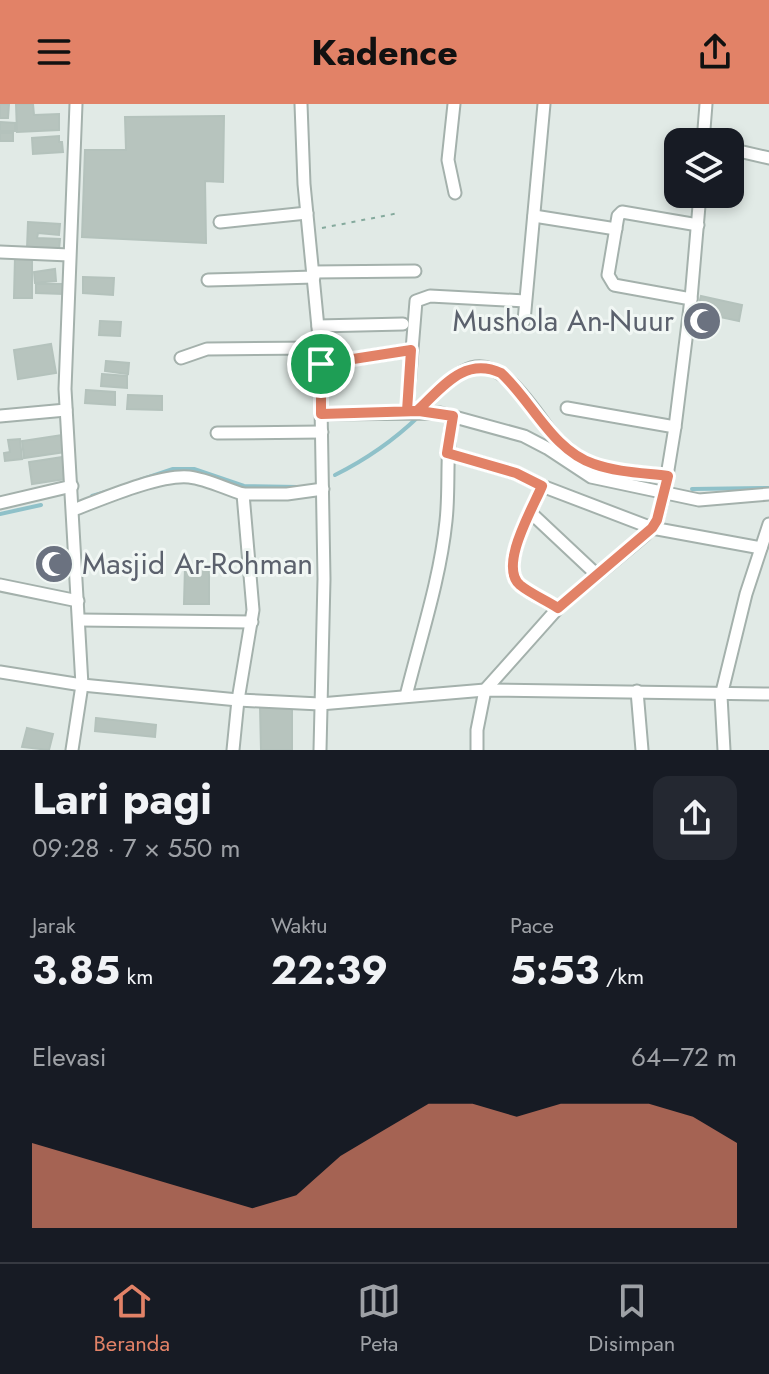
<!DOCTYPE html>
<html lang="id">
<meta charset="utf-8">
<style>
body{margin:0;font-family:Jost,sans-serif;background:#242831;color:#f1f3f6;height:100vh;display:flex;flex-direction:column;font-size:30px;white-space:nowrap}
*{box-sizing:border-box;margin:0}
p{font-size:26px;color:#9ea1a6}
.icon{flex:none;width:44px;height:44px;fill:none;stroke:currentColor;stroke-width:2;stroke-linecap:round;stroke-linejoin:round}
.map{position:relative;height:646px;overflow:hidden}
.side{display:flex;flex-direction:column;background:#171b24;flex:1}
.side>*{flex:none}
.buttons{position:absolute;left:664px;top:24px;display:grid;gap:16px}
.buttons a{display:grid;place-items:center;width:80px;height:80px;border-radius:16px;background:#171b24;box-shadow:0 4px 12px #0003;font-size:40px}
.pin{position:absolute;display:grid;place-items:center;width:68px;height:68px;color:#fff;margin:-34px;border:4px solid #fff;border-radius:50%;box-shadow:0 2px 8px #0007}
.round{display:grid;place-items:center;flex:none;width:84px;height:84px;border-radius:16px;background:#242831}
.head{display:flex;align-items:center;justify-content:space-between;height:136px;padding:0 32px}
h1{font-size:44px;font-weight:700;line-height:60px}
.stats{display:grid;grid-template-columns:repeat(3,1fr);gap:12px;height:136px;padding:8px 32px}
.stats div{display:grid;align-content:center}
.stats b{font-size:40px;font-weight:700}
.stats small{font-size:22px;font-weight:400}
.stats p{font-size:22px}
.chart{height:224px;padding:16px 32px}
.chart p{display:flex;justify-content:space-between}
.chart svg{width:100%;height:144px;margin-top:8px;fill:#e28267;opacity:.7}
header{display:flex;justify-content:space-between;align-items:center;height:104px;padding:0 32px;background:#e28267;color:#111;font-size:36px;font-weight:700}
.tabs{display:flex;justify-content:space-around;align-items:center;height:112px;border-top:2px solid #363941;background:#171b24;font-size:22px;color:#9ea1a6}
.tabs a{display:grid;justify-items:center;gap:4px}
.tabs .selected{color:#e28267}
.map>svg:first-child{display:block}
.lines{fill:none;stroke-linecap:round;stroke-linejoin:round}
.stream{stroke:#8fc1c9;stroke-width:4}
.building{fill:#b7c4be;stroke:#b4c2bc;stroke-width:2}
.street-casing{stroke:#a4b1ac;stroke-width:15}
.path{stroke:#85aa9d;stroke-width:2;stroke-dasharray:4 6;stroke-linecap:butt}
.street{stroke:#fff;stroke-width:11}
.route-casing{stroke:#fff;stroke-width:16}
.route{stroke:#e28267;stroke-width:10}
.labels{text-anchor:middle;stroke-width:6;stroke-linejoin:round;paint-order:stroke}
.worship-label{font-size:30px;fill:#5b616d;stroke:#f1f7f4;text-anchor:end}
</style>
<header><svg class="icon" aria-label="menu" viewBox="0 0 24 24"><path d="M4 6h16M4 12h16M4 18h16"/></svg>Kadence<svg class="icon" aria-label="share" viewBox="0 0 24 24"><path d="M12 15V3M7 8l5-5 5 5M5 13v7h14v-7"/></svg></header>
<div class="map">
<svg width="769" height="646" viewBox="0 0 769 646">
<rect width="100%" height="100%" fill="#e1eae6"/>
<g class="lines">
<!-- stream -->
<g class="stream">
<path d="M335 371C367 355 393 337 418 313"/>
<polyline points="618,372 645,377"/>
<polyline points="140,376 173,365 194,365 244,382 298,383"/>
<polyline points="692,385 769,384"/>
<polyline points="92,392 109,387"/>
<polyline points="0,410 41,401"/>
</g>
</g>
<!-- building -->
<g class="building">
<polygon points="0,0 9,0 8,14 0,14"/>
<polygon points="16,0 33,0 34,11 59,10 59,26 17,28"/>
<polygon points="224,12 223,78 205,77 206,139 82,133 85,46 126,46 125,13"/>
<polygon points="0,18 15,19 15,27 0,27"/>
<rect x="0" y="29" width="13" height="8"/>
<polygon points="59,32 59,38 62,38 63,48 33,50 32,34"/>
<polygon points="28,118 60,120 59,131 38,129 37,134 60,135 59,146 27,144"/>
<polygon points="15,153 32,153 32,194 14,194"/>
<polygon points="55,165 56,177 35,179 34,168"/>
<polygon points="83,173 114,174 113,191 83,189"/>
<polygon points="36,180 63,180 63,190 36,189"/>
<polygon points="701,192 742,201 739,217 697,208"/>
<polygon points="698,209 710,212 707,225 695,222"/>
<polygon points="100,217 121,218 120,232 99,231"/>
<polygon points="51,240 56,269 18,275 14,246"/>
<polygon points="106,257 129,259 128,270 105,267"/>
<polygon points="102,270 127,272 127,284 101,282"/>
<polygon points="86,286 115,288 115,301 85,299"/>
<polygon points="128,291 162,292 162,306 127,305"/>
<polygon points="63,331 66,348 24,354 22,337"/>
<polygon points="20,335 22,355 5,357 4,349 10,348 8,336"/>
<polygon points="63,353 66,375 32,380 29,358"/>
<polygon points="185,463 209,463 209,500 184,500"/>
<polygon points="292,601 292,646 261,646 260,602"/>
<polygon points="96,614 156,621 155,633 95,627"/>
<polygon points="27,624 53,630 49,646 22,643"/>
</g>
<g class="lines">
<!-- street casing -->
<g class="street-casing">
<g id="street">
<polyline points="301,0 304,80 320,244 324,475 320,646"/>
<polyline points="454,0 448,56 455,89"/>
<polyline points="703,38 706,0"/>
<polyline points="730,45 769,54"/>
<polyline points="534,112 616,125"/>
<polyline points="220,118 307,109"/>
<polyline points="0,148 69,151"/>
<polyline points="313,168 415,167"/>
<polyline points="208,176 314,173"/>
<polyline points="691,195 614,181 608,171 618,112 622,108 698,121"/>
<polyline points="524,217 544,0"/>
<polyline points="318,222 403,220"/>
<polyline points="181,254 207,245 320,244"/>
<polyline points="321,260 411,246"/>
<polyline points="567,304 675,323"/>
<polyline points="407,307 416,197 430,192 525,197"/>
<path d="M417 307C432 294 446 277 464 267 502 246 534 309 555 333 563 341 574 350 583 356 607 369 642 368 668 372"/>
<polyline points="321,310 440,309 524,332 547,344 591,373 699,396 769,390"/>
<polyline points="0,312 66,306"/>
<polyline points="217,329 322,328"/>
<polyline points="447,349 516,369 542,382 652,424 761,444"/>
<path d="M542 382C533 404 498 462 520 481 530 490 546 496 558 504"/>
<polyline points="0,399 72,382"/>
<path d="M73 406C102 395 160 370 189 373 207 375 226 385 243 390"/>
<polyline points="531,409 596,470"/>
<polyline points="0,481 78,497"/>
<polyline points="79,516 252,518"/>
<polyline points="0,568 82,581 238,596 320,600 485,586 769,590"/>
<polyline points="637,587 642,646"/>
<path d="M406 592C420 535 440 476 446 417 450 381 445 347 453 312"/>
<polyline points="72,646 82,581 65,285 76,0"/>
<polyline points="233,646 238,596 253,506 243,390 287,390 323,385"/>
<polyline points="477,646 477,626 485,586 558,504 645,431 657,416 664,390 675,323 691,195 700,90"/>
<polyline points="724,646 721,592 746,490 769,420"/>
</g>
</g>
<!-- path -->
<polyline class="path" points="322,124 399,109"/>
<!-- street -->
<use href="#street" class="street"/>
</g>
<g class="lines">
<!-- route casing -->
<g class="route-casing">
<path id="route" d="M321 260V310L419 307 453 312 447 349 516 369 542 382C533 404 498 462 520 481 531 490 546 496 558 504L652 424 657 416 668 372C644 369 616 368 594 360 552 346 532 297 501 269 464 252 442 284 417 307H407L411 246 321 260"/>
</g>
<!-- route -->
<use href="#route" class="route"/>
</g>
<!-- icons -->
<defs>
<g id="mosque-disc" transform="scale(2)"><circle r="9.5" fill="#6b7280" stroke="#f1f7f4"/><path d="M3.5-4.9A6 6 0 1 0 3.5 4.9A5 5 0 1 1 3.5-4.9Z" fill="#fff"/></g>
</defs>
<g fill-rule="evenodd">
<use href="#mosque-disc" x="702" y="217"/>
<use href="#mosque-disc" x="54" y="460"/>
</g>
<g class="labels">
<!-- worship labels -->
<g class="worship-label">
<text x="674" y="227">Mushola An-Nuur</text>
<text x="82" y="470" text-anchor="start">Masjid Ar-Rohman</text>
</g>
</g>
</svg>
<div class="buttons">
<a><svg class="icon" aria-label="layers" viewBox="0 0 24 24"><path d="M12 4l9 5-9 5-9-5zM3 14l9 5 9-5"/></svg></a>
</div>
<div class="pin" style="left:321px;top:260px;background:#1e9e55"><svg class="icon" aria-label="arrive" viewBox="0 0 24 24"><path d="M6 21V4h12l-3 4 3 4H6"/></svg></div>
</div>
<section class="side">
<div class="head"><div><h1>Lari pagi</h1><p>09:28 · 7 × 550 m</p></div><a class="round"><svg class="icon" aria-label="share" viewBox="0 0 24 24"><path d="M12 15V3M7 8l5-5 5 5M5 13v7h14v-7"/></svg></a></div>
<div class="stats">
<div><p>Jarak</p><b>3.85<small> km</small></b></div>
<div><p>Waktu</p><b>22:39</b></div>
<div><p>Pace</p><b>5:53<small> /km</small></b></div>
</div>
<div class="chart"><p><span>Elevasi</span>64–72 m</p>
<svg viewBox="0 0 160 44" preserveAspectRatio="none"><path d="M0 44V18L10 22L20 26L30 30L40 34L50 38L60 34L70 22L80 14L90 6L100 6L110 10L120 6L130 6L140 6L150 10L160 18V44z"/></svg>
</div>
</section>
<nav class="tabs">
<a class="selected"><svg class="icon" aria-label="home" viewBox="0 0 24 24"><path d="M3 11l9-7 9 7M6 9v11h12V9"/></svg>Beranda</a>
<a><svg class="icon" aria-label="map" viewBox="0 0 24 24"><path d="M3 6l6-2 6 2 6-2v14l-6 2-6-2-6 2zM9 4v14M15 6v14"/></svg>Peta</a>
<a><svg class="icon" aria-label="saved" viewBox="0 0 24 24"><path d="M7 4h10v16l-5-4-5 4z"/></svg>Disimpan</a>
</nav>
